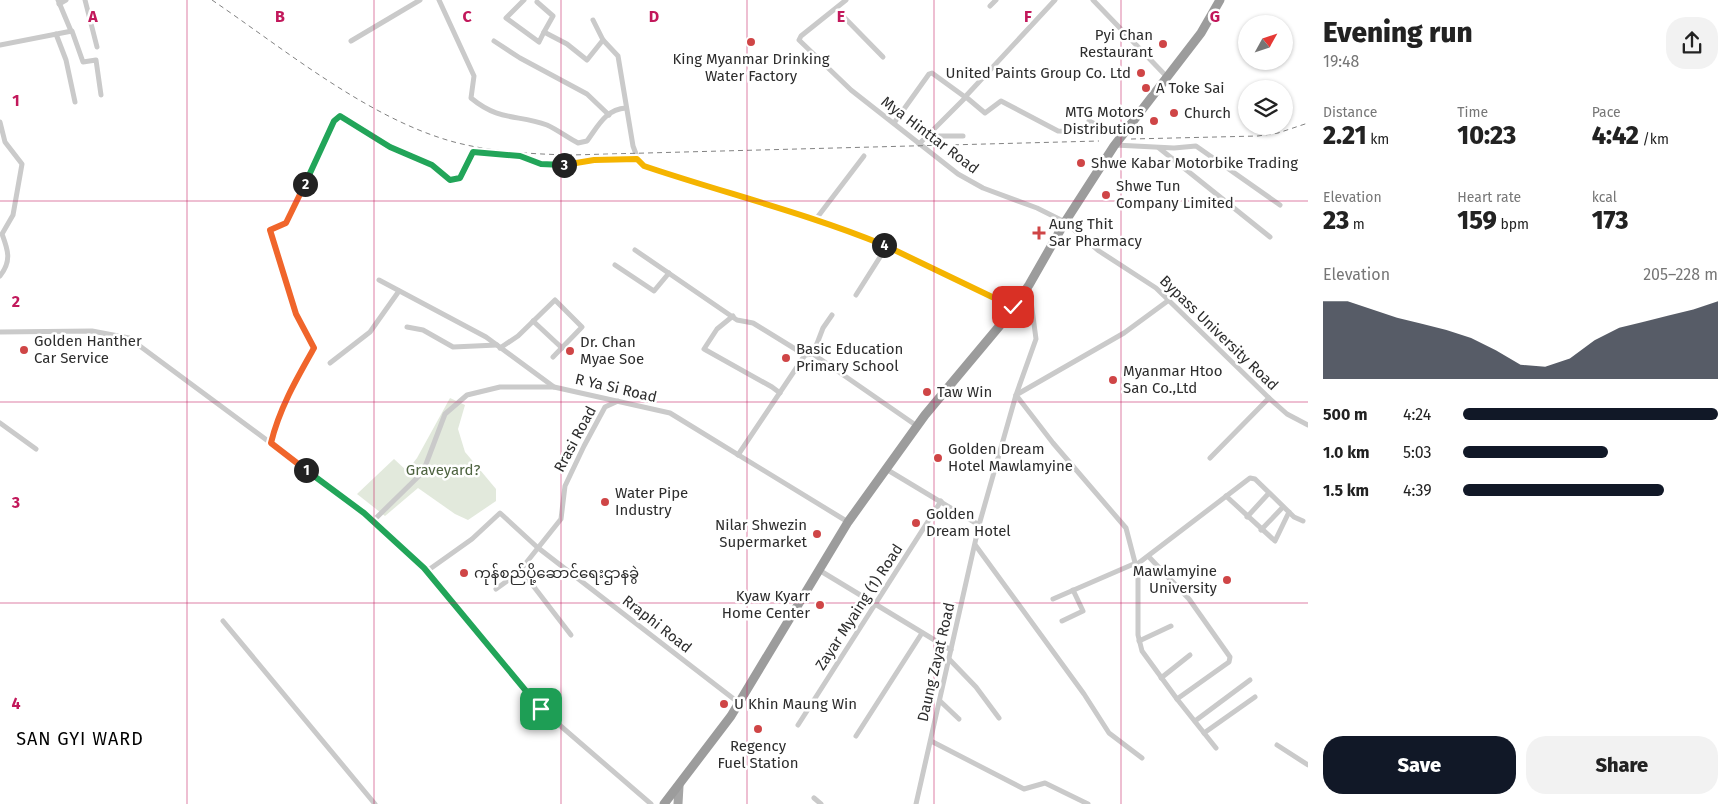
<!DOCTYPE html>
<meta charset="utf-8">
<style>
body{margin:0;font-family:"Fira Sans","Noto Sans Myanmar",sans-serif;background:#f2f2f2;color:#222;height:100vh;display:flex;flex-direction:column;font-size:19px;white-space:nowrap}
*{box-sizing:border-box;margin:0}
p{font-size:16px;color:#767676}
.icon{flex:none;width:28px;height:28px;fill:none;stroke:currentColor;stroke-width:2;stroke-linecap:round;stroke-linejoin:round}
.map{position:relative;flex:1;overflow:hidden}
.panel{display:flex;flex-direction:column;background:#fff;width:425px}
.panel>*{flex:none}
.needle{width:32px;rotate:50deg}
.buttons{position:absolute;left:1238px;top:15px;display:grid;gap:10px}
.buttons a{display:grid;place-items:center;width:55px;height:55px;border-radius:50%;background:#fff;box-shadow:0 1px 4px #0004;font-size:25px}
.pin{position:absolute;display:grid;place-items:center;width:42px;height:42px;color:#fff;margin:-21px;border-radius:10px;box-shadow:0 2px 8px #0006}
.km{position:absolute;width:25px;height:25px;margin:-12px;border-radius:50%;background:#222;color:#fff;font-size:14px;line-height:25px;text-align:center}
.round{display:grid;place-items:center;flex:none;width:52px;height:52px;border-radius:20px;background:#f2f2f2}
.headline{display:flex;align-items:center;justify-content:space-between;height:85px;padding:0 15px}
h1{font-size:28px;font-weight:800;line-height:38px}
.metrics{display:grid;grid-template-columns:repeat(3,1fr);gap:8px;height:85px;padding:5px 15px}
.metrics div{display:grid;align-content:center}
.metrics b{font-size:25px;font-weight:800}
.metrics small{font-size:14px;font-weight:400}
.metrics p{font-size:14px}
.chart{height:140px;padding:10px 15px}
.chart p{display:flex;justify-content:space-between}
.chart svg{width:100%;height:90px;margin-top:5px;fill:#111827;opacity:.7}
.primary-button{display:flex;gap:10px;margin-top:auto;padding:10px 15px}
.primary-button a{flex:1;height:58px;border-radius:20px;background:#111827;color:#fff;font-size:20px;font-weight:800;line-height:58px;text-align:center}
.primary-button a+a{background:#f2f2f2;color:#222}
ul{padding:0 15px;list-style:none;font-size:16px}
li{display:grid;grid-template-columns:80px 60px 1fr;align-items:center;height:38px}
li i{height:12px;border-radius:6px;background:#111827}
main{display:flex;flex:1;min-height:0}
.map>svg:first-child{display:block}
.green{fill:#e2e9dc}
.lines{fill:none;stroke-linecap:round;stroke-linejoin:round}
.minor{stroke:#cacaca;stroke-width:5}
.primary{stroke:#a5a5a5;stroke-width:9}
.trunk{stroke:#9c9c9c;stroke-width:9}
.rail{stroke:#828282;stroke-width:1;stroke-dasharray:5 4;stroke-linecap:butt}
.split-1-casing{stroke:#fff;stroke-width:10}
.split-2-casing{stroke:#fff;stroke-width:10}
.split-3-casing{stroke:#fff;stroke-width:10}
.split-4-casing{stroke:#fff;stroke-width:10}
.split-5-casing{stroke:#fff;stroke-width:10}
.split-1{stroke:#22a559;stroke-width:6}
.split-2{stroke:#f0652b;stroke-width:6}
.split-3{stroke:#22a559;stroke-width:6}
.split-4{stroke:#f5b400;stroke-width:6}
.split-5{stroke:#f5b400;stroke-width:6}
.grid{fill:none;stroke:#c2185b;stroke-width:1;stroke-opacity:0.55}
.poi-dot{fill:#cf4546;stroke:#fff;stroke-width:2}
.labels{text-anchor:middle;stroke-width:5;stroke-linejoin:round;paint-order:stroke}
.poi-label{font-size:15px;fill:#2d2d2d;stroke:#fff;text-anchor:start}
.street-label{font-size:15px;fill:#2d2d2d;stroke:#fff}
.park-label{font-size:15px;fill:#4e6340;stroke:#fff}
.quarter-label{font-size:18px;letter-spacing:1px;fill:#000;stroke:#fff}
.grid-label{font-size:16px;text-anchor:middle;font-weight:bold;fill:#c2185b;stroke:#fff;stroke-width:5;stroke-linejoin:round;paint-order:stroke}
</style>
<main>
<div class="map">
<svg width="1308" height="804" viewBox="0 0 1308 804">
<rect width="100%" height="100%" fill="#fff"/>
<!-- green -->
<polygon class="green" points="450,398 465,405 458,429 465,452 496,489 496,501 468,520 455,514 418,488 385,516 357,494 394,459 407,471 417,458"/>
<g class="lines">
<!-- minor -->
<g class="minor">
<polyline points="58,0 71,31"/>
<polyline points="85,0 97,47"/>
<path d="M439 0 474 76 471 98C500 122 518 114 547 125 558 130 568 138 578 143L587 141C598 126 606 109 626 108"/>
<polyline points="524,0 506,18 539,42 544,32 567,44 587,60 603,40"/>
<polyline points="846,0 801,36 799,40 851,90 958,174 983,188 1037,208 1065,222 1099,251 1156,288 1269,398 1287,414 1308,425"/>
<polyline points="1093,0 1167,77"/>
<polyline points="537,2 553,16 544,32"/>
<polyline points="59,4 66,0"/>
<polyline points="990,6 996,0"/>
<polyline points="836,9 883,57"/>
<polyline points="593,20 603,40 618,56 633,146 639,162 708,187 832,224 900,251 1013,307"/>
<polyline points="56,34 66,60 75,102"/>
<polyline points="351,41 420,0"/>
<polyline points="494,41 520,58 587,94 609,115"/>
<polyline points="0,45 72,31 83,62 96,60 101,95"/>
<polyline points="1089,121 1110,131 1123,134"/>
<path d="M0 122 5 142 22 164 13 215 2 234C8 250 12 261 0 276"/>
<polyline points="894,123 929,74 932,73 965,97 1055,0"/>
<polyline points="927,136 963,136"/>
<polyline points="919,144 966,97 985,113 1001,101 1058,131 1100,132"/>
<polyline points="1115,145 1174,148 1196,146 1280,205"/>
<polyline points="1159,148 1270,237"/>
<polyline points="816,219 864,156"/>
<polyline points="635,250 737,320 753,323 805,355 813,354 917,426"/>
<polyline points="615,265 654,291 669,273"/>
<polyline points="379,280 486,337 554,387 670,413 848,522"/>
<polyline points="856,295 887,246"/>
<polyline points="1169,300 1124,333 1016,395 1053,443 1126,528 1138,574 1138,635 1142,651 1177,699 1216,748"/>
<polyline points="733,316 717,329 704,349 772,387 780,393"/>
<polyline points="533,321 562,348"/>
<polyline points="407,327 423,330 453,347 497,345"/>
<polyline points="0,332 92,331 129,338 365,513 424,567 541,709 651,804"/>
<polyline points="500,348 518,336 555,300 582,327 553,357"/>
<polyline points="813,354 823,328 832,315"/>
<polyline points="330,363 370,332 399,291"/>
<polyline points="0,423 36,449"/>
<path d="M271 443C279 409 297 378 314 348L296 314 270 230 286 223 334 121 340 116 390 147 432 165 449 179 460 178 473 152 520 156 541 164 570 165 593 160 637 159"/>
<polyline points="738,455 805,355"/>
<polyline points="1210,458 1269,398"/>
<polyline points="886,469 979,525"/>
<polyline points="1226,496 1275,541 1289,512"/>
<polyline points="1247,517 1269,493"/>
<polyline points="373,521 423,472 445,414 467,395 500,387 554,387"/>
<polyline points="1261,530 1283,507"/>
<polyline points="976,546 1084,694 1109,733 1142,758"/>
<polyline points="1149,557 1189,599 1230,657 1229,662 1177,699"/>
<polyline points="1136,565 1250,478 1255,479 1294,517 1303,521"/>
<polyline points="521,570 571,635"/>
<polyline points="819,570 951,650"/>
<polyline points="427,571 472,539 500,513 537,547 739,703"/>
<polyline points="496,589 518,573 561,519 565,486 584,446 605,407 618,401"/>
<polyline points="1053,599 1136,563"/>
<polyline points="223,621 375,804"/>
<polyline points="1062,621 1083,611 1073,590"/>
<polyline points="1139,641 1171,626"/>
<polyline points="949,659 976,687 999,718"/>
<polyline points="1161,678 1190,655"/>
<polyline points="940,701 959,719"/>
<polyline points="1195,721 1250,680"/>
<polyline points="798,725 941,501"/>
<polyline points="1204,733 1255,697"/>
<polyline points="856,736 922,633"/>
<polyline points="931,741 1024,789 1045,783 1088,804"/>
<polyline points="1277,745 1308,765"/>
<polyline points="814,798 821,804"/>
<polyline points="916,804 979,525 1016,395 1036,339 1029,286"/>
</g>
<!-- primary -->
<polyline class="primary" points="678,804 679,786"/>
<!-- trunk -->
<polyline class="trunk" points="664,804 731,716 848,522 925,415 1002,323 1029,285 1065,222 1114,146 1201,33 1220,0"/>
<!-- rail -->
<g class="rail">
<path d="M212 0C284 49 369 119 454 142 492 152 531 154 571 155L1099 141"/>
<polyline points="1131,139 1258,136 1278,133 1308,123"/>
</g>
</g>
<g class="lines">
<!-- split-1 casing -->
<g class="split-1-casing">
<polyline id="split-1" points="306,470 364,513 424,568 541,709"/>
</g>
<!-- split-2 casing -->
<g class="split-2-casing">
<path id="split-2" d="M305 184 286 223 270 230 296 314 314 348C297 378 279 409 271 443L306 470"/>
</g>
<!-- split-3 casing -->
<g class="split-3-casing">
<polyline id="split-3" points="305,184 334,121 340,116 390,147 432,165 450,180 460,178 473,152 520,156 541,164 564,165"/>
</g>
<!-- split-4 casing -->
<g class="split-4-casing">
<path id="split-4" d="M564 165 594 160 637 159 644 166C724 193 806 213 884 245"/>
</g>
<!-- split-5 casing -->
<g class="split-5-casing">
<polyline id="split-5" points="884,245 1013,307"/>
</g>
<!-- split-1 -->
<use href="#split-1" class="split-1"/>
<!-- split-2 -->
<use href="#split-2" class="split-2"/>
<!-- split-3 -->
<use href="#split-3" class="split-3"/>
<!-- split-4 -->
<use href="#split-4" class="split-4"/>
<!-- split-5 -->
<use href="#split-5" class="split-5"/>
</g>
<!-- grid -->
<path class="grid" d="M187 0V804M374 0V804M561 0V804M747 0V804M934 0V804M1121 0V804M0 201H1308M0 402H1308M0 603H1308"/>
<!-- markers -->
<g class="poi-dot">
<circle cx="751" cy="42" r="5"/>
<circle cx="1163" cy="44" r="5"/>
<circle cx="1141" cy="73" r="5"/>
<circle cx="1146" cy="88" r="5"/>
<circle cx="1174" cy="113" r="5"/>
<circle cx="1154" cy="121" r="5"/>
<circle cx="1081" cy="163" r="5"/>
<circle cx="1106" cy="195" r="5"/>
<path d="M1036.5 225.5h5v5h5v5h-5v5h-5v-5h-5v-5h5z"/>
<circle cx="24" cy="350" r="5"/>
<circle cx="570" cy="351" r="5"/>
<circle cx="786" cy="358" r="5"/>
<circle cx="1113" cy="380" r="5"/>
<circle cx="927" cy="392" r="5"/>
<circle cx="938" cy="458" r="5"/>
<circle cx="605" cy="502" r="5"/>
<circle cx="916" cy="523" r="5"/>
<circle cx="817" cy="534" r="5"/>
<circle cx="464" cy="573" r="5"/>
<circle cx="1227" cy="580" r="5"/>
<circle cx="820" cy="605" r="5"/>
<circle cx="724" cy="704" r="5"/>
<circle cx="758" cy="729" r="5"/>
</g>
<g class="labels">
<!-- poi labels -->
<g class="poi-label">
<text x="1153" y="40" text-anchor="end">Pyi Chan<tspan x="1153" dy="17">Restaurant</tspan></text>
<text x="751" y="64" text-anchor="middle">King Myanmar Drinking<tspan x="751" dy="17">Water Factory</tspan></text>
<text x="1131" y="78" text-anchor="end">United Paints Group Co. Ltd</text>
<text x="1156" y="93">A Toke Sai</text>
<text x="1144" y="117" text-anchor="end">MTG Motors<tspan x="1144" dy="17">Distribution</tspan></text>
<text x="1184" y="118">Church</text>
<text x="1091" y="168">Shwe Kabar Motorbike Trading</text>
<text x="1116" y="191">Shwe Tun<tspan x="1116" dy="17">Company Limited</tspan></text>
<text x="1049" y="229">Aung Thit<tspan x="1049" dy="17">Sar Pharmacy</tspan></text>
<text x="34" y="346">Golden Hanther<tspan x="34" dy="17">Car Service</tspan></text>
<text x="580" y="347">Dr. Chan<tspan x="580" dy="17">Myae Soe</tspan></text>
<text x="796" y="354">Basic Education<tspan x="796" dy="17">Primary School</tspan></text>
<text x="1123" y="376">Myanmar Htoo<tspan x="1123" dy="17">San Co.,Ltd</tspan></text>
<text x="937" y="397">Taw Win</text>
<text x="948" y="454">Golden Dream<tspan x="948" dy="17">Hotel Mawlamyine</tspan></text>
<text x="615" y="498">Water Pipe<tspan x="615" dy="17">Industry</tspan></text>
<text x="926" y="519">Golden<tspan x="926" dy="17">Dream Hotel</tspan></text>
<text x="807" y="530" text-anchor="end">Nilar Shwezin<tspan x="807" dy="17">Supermarket</tspan></text>
<text x="1217" y="576" text-anchor="end">Mawlamyine<tspan x="1217" dy="17">University</tspan></text>
<text x="474" y="578">ကုန်စည်ပို့ဆောင်ရေးဌာနခွဲ</text>
<text x="810" y="601" text-anchor="end">Kyaw Kyarr<tspan x="810" dy="17">Home Center</tspan></text>
<text x="734" y="709">U Khin Maung Win</text>
<text x="758" y="751" text-anchor="middle">Regency<tspan x="758" dy="17">Fuel Station</tspan></text>
</g>
<!-- street labels -->
<g class="street-label">
<text transform="translate(930 135) rotate(37)" y="5">Mya Hinttar Road</text>
<text transform="translate(1219 333) rotate(44)" y="5">Bypass University Road</text>
<text transform="translate(616 388) rotate(13)" y="5">R Ya Si Road</text>
<text transform="translate(575 439) rotate(-62)" y="5">Rrasi Road</text>
<text transform="translate(859 607) rotate(-57)" y="5">Zayar Myaing (1) Road</text>
<text transform="translate(657 624) rotate(38)" y="5">Rraphi Road</text>
<text transform="translate(936 662) rotate(-77)" y="5">Daung Zayat Road</text>
</g>
<!-- park labels -->
<g class="park-label">
<text x="443" y="475">Graveyard?</text>
</g>
<!-- quarter labels -->
<g class="quarter-label">
<text x="80" y="745">SAN GYI WARD</text>
</g>
</g>
<g class="grid-label">
<text x="93" y="22">A</text>
<text x="280" y="22">B</text>
<text x="467" y="22">C</text>
<text x="654" y="22">D</text>
<text x="841" y="22">E</text>
<text x="1028" y="22">F</text>
<text x="1215" y="22">G</text>
<text x="16" y="106">1</text>
<text x="16" y="307">2</text>
<text x="16" y="508">3</text>
<text x="16" y="709">4</text>
</g>
</svg>
<div class="buttons">
<a><svg class="needle" viewBox="-14 -14 28 28"><path d="M0-13l5 13h-10z" fill="#e53935"/><path d="M0 13l5-13h-10z" fill="#767676"/></svg></a>
<a><svg class="icon" aria-label="layers" viewBox="0 0 24 24"><path d="M12 4l9 5-9 5-9-5zM3 14l9 5 9-5"/></svg></a>
</div>
<div class="pin" style="left:541px;top:709px;background:#1e9e55"><svg class="icon" aria-label="arrive" viewBox="0 0 24 24"><path d="M6 21V4h12l-3 4 3 4H6"/></svg></div>
<div class="pin" style="left:1013px;top:307px;background:#d93025"><svg class="icon" aria-label="check" viewBox="0 0 24 24"><path d="M5 12l5 5 9-10"/></svg></div>
<b class="km" style="left:306px;top:470px">1</b>
<b class="km" style="left:305px;top:184px">2</b>
<b class="km" style="left:564px;top:165px">3</b>
<b class="km" style="left:884px;top:245px">4</b>
</div>
<section class="panel">
<div class="headline"><div><h1>Evening run</h1><p>19:48</p></div><a class="round"><svg class="icon" aria-label="share" viewBox="0 0 24 24"><path d="M12 15V3M7 8l5-5 5 5M5 13v7h14v-7"/></svg></a></div>
<div class="metrics">
<div><p>Distance</p><b>2.21<small> km</small></b></div>
<div><p>Time</p><b>10:23</b></div>
<div><p>Pace</p><b>4:42<small> /km</small></b></div>
</div>
<div class="metrics">
<div><p>Elevation</p><b>23<small> m</small></b></div>
<div><p>Heart rate</p><b>159<small> bpm</small></b></div>
<div><p>kcal</p><b>173</b></div>
</div>
<div class="chart"><p><span>Elevation</span>205–228 m</p>
<svg viewBox="0 0 160 44" preserveAspectRatio="none"><path d="M0 44V6L10 6L20 10L30 14L40 17L50 20L60 24L70 30L80 37L90 38L100 34L110 25L120 19L130 16L140 13L150 10L160 6V44z"/></svg>
</div>
<ul>
<li><b>500 m</b>4:24<i style="width:100%"></i></li>
<li><b>1.0 km</b>5:03<i style="width:57%"></i></li>
<li><b>1.5 km</b>4:39<i style="width:79%"></i></li>
</ul>
<div class="primary-button"><a>Save</a><a>Share</a></div>
</section>
</main>
